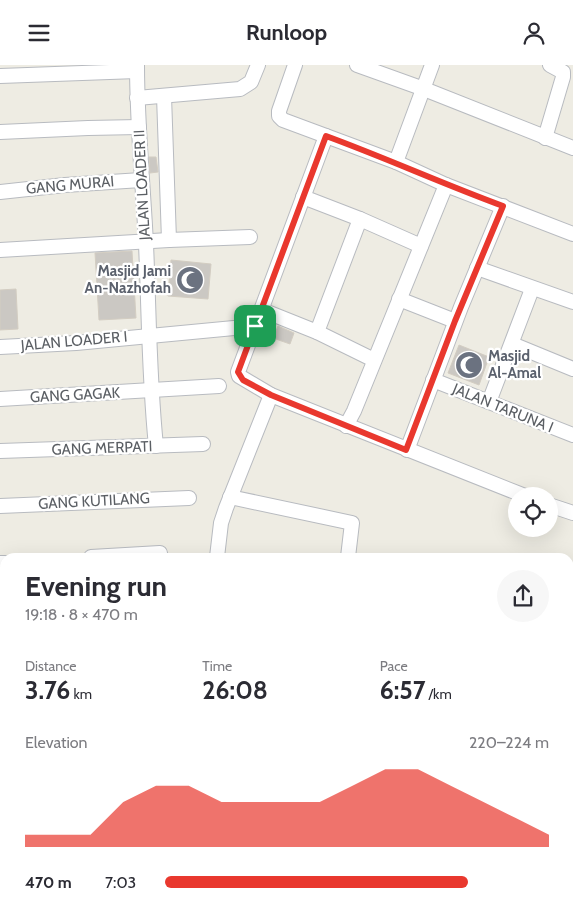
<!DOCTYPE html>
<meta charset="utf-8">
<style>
body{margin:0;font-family:Cabin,sans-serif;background:#f7f7f7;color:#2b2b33;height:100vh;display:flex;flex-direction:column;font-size:19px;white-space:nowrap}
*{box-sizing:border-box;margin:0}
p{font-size:16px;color:#7c7c81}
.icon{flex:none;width:28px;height:28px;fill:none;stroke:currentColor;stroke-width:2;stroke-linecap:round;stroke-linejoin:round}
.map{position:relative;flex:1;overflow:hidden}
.panel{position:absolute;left:0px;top:488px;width:574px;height:358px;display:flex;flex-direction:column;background:#fff;border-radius:15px 15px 0 0;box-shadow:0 5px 20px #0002}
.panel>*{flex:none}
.tools{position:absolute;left:508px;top:422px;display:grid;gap:10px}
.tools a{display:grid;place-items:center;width:50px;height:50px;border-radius:50%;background:#fff;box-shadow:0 5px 20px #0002;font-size:25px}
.pin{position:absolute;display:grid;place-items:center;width:42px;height:42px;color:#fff;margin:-21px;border-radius:10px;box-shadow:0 2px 8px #0006}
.round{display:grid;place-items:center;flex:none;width:52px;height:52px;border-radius:26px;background:#f7f7f7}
.summary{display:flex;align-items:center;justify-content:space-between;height:85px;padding:0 25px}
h1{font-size:28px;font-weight:800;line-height:38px}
.metrics{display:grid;grid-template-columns:repeat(3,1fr);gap:8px;height:85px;padding:5px 25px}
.metrics div{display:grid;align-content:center}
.metrics b{font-size:25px;font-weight:800}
.metrics small{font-size:14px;font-weight:400}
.metrics p{font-size:14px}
.chart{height:140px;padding:10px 25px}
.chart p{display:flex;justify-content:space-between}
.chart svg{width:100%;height:90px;margin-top:5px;fill:#e9382e;opacity:.7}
ul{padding:0 25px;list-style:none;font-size:16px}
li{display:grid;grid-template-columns:80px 60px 1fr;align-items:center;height:38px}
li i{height:12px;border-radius:6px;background:#e9382e}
header{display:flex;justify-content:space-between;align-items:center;height:65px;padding:0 25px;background:#fff;font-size:22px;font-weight:800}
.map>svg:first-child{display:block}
.water{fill:#a3d9ff}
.building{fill:#cbc8c3;stroke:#d3cdc2}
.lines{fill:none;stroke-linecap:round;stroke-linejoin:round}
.street-casing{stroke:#b8bbc0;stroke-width:16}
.street{stroke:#fff;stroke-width:14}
.route-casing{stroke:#fff;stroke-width:10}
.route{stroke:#e9382e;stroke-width:6}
.labels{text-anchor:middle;stroke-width:4.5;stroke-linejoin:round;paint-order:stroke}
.street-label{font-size:15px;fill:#5b5f64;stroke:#fff}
.worship-label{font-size:15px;font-weight:bold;fill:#5b616d;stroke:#fff;text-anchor:end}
</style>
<header><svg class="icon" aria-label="menu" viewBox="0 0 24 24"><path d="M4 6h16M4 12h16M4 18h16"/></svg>Runloop<svg class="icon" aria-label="person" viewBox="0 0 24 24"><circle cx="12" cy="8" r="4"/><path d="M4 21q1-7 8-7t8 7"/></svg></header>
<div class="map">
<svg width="573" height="845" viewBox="0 0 573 845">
<rect width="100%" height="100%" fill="#eeece3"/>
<!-- water -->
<polygon class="water" points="569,832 573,832 573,845 533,845 533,840 569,840"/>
<!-- building -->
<g class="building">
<polygon points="149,92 156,92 158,107 150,108"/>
<polygon points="132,186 136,253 99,255 95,188"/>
<polygon points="171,195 211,199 208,234 168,231"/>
<polygon points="16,224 18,264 0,265 0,225"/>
<polygon points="278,261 294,268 290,279 273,273"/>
<polygon points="459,280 489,292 479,320 448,308"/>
</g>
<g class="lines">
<!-- street casing -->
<g class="street-casing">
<g id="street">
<path d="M137 0C137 60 143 119 146 179 149 247 149 314 156 381"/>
<polyline points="295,0 279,46 279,51 283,55 396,97 446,120 573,169"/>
<polyline points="357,0 424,24 573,83"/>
<polyline points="0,11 137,6"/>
<polyline points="164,31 169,175 250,172"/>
<polyline points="137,33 240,24 251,17 258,0"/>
<polyline points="0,67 88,63 139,62"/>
<polyline points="326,71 238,307 239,311 271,330 525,431"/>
<polyline points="545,73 563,12 563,7 550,0"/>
<polyline points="396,97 432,0"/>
<polyline points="0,127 65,120 141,115"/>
<polyline points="303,132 360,154 421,181"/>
<polyline points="0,185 169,175"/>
<polyline points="477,203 573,237"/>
<polyline points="399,234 455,256"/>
<polyline points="262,245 317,267 374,295"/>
<polyline points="317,267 360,154"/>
<polyline points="512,279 573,304"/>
<polyline points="0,282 76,278 255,261"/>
<polyline points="433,315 573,370"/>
<polyline points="0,334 219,321"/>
<polyline points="489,337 532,224"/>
<polyline points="346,361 354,346 446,120"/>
<polyline points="407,385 461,242 503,141"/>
<polyline points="0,386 203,379"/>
<polyline points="230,432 352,458 348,492"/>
<polyline points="549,440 573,448"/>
<polyline points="0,441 189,433"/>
<polyline points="91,492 160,488 160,492"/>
<polyline points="217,492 221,458 226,443 271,330"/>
<polyline points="0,498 5,498"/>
<polyline points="0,559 5,559"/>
<polyline points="0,803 5,803"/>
<polyline points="115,840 115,845"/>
<polyline points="185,840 185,845"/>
<polyline points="371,840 372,845"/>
<polyline points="36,845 36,840"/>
<polyline points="297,845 298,840"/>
</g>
</g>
<!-- street -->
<use href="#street" class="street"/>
</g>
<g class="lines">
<!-- route casing -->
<g class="route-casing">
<path id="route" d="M326 71C386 93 443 119 503 141L455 256 406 385 271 330 243 315 238 307Z"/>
</g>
<!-- route -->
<use href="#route" class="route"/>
</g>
<!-- icons -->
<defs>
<g id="mosque-disc" transform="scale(1.4375)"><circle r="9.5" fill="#6b7280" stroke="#fff"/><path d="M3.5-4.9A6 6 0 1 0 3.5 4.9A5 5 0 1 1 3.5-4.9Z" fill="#fff"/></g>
</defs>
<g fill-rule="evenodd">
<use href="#mosque-disc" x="190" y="215"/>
<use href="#mosque-disc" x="469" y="300"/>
</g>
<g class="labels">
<!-- street labels -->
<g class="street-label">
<text transform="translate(70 120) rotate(-5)" y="5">GANG MURAI</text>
<text transform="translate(142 120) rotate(-93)" y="5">JALAN LOADER II</text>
<text transform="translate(74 276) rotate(-5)" y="5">JALAN LOADER I</text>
<text transform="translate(75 330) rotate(-3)" y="5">GANG GAGAK</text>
<text transform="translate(503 343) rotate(22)" y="5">JALAN TARUNA I</text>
<text transform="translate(102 383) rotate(-2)" y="5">GANG MERPATI</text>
<text transform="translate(94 436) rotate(-3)" y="5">GANG KUTILANG</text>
</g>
<!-- worship labels -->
<g class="worship-label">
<text x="171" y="211">Masjid Jami<tspan x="171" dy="17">An-Nazhofah</tspan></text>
<text x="488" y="296" text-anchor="start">Masjid<tspan x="488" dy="17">Al-Amal</tspan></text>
</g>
</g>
</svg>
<div class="tools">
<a><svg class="icon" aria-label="locate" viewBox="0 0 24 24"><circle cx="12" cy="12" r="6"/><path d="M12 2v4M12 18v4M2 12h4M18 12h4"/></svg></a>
</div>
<div class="pin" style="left:255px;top:261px;background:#1e9e55"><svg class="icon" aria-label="arrive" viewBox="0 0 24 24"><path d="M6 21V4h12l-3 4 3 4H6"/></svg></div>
<section class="panel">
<div class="summary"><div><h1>Evening run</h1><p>19:18 · 8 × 470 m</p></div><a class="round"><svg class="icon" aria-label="share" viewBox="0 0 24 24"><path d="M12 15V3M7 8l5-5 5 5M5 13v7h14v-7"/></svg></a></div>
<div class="metrics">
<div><p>Distance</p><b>3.76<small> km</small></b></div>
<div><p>Time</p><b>26:08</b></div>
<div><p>Pace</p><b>6:57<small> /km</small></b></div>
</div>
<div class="chart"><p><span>Elevation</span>220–224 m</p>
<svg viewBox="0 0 160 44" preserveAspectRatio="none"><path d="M0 44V38L10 38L20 38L30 22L40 14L50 14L60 22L70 22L80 22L90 22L100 14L110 6L120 6L130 14L140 22L150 30L160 38V44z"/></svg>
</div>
<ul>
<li><b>470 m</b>7:03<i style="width:79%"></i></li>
</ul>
</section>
</div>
